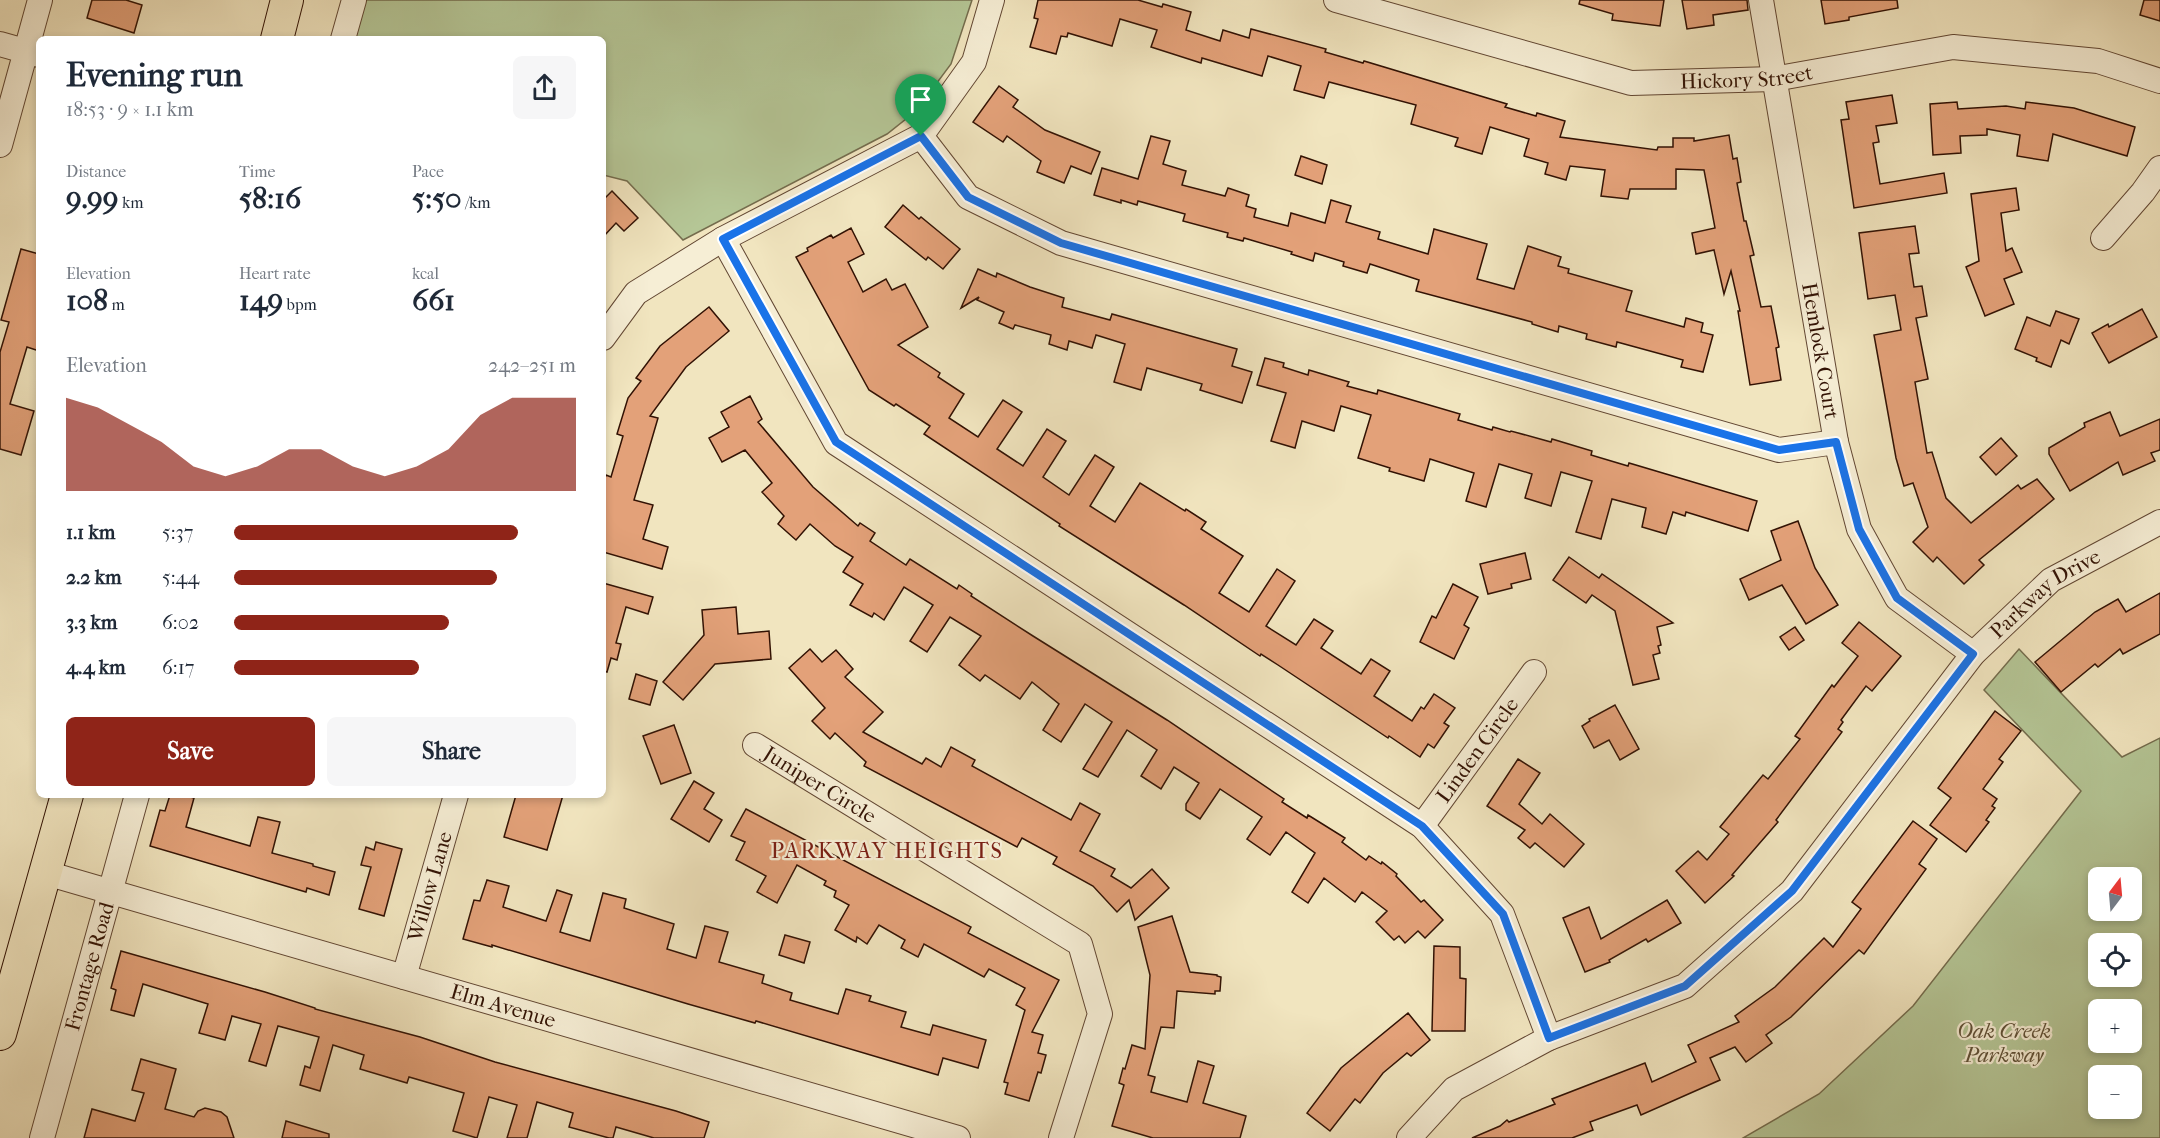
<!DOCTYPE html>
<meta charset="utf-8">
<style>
body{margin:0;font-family:"IM FELL French Canon",serif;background:#f6f6f7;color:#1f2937;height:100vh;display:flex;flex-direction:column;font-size:22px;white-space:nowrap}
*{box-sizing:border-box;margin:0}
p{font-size:20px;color:#747a83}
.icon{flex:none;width:33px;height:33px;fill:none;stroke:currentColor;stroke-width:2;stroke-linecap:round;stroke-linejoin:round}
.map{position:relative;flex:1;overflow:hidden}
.drawer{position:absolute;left:36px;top:36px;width:570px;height:762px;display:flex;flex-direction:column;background:#fff;border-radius:9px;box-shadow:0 3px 9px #0003}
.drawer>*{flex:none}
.needle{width:39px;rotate:16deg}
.tools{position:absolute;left:2088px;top:867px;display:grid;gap:12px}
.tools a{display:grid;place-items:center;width:54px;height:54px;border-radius:9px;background:#fff;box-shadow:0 3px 9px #0003;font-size:30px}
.pin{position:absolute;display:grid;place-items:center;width:51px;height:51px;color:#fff;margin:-62px -26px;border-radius:50% 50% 50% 0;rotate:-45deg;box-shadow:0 0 6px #0007}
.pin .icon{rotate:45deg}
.round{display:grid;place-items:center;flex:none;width:63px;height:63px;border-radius:9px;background:#f6f6f7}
.summary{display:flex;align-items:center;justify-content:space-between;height:102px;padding:0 30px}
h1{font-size:33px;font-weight:800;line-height:45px}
.figures{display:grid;grid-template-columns:repeat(3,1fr);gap:9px;height:102px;padding:6px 30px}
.figures div{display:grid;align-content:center}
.figures b{font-size:30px;font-weight:800}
.figures small{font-size:16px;font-weight:400}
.figures p{font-size:16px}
.chart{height:168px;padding:12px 30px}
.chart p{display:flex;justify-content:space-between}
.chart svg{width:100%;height:108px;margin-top:6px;fill:#8f2418;opacity:.7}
.cta{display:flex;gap:12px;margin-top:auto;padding:12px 30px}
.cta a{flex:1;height:69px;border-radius:9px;background:#8f2418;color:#fff;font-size:24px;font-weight:800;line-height:69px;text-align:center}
.cta a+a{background:#f6f6f7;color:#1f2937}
ul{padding:0 30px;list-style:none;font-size:20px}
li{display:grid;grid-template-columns:96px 72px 1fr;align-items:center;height:45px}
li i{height:15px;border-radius:8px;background:#8f2418}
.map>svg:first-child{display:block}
.green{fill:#b5c696;stroke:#746c4d;stroke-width:1.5;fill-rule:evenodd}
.building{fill:#e3a179;stroke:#321204;stroke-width:1.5}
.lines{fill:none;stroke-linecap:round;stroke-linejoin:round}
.minor-casing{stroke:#624733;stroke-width:26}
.major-casing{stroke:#321204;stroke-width:34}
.minor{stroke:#f6eed5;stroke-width:24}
.major{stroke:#f1e5bf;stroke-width:32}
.route-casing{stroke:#fff;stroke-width:12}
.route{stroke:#1a73e8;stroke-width:8}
.labels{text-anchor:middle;stroke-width:4.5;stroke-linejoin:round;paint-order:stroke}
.street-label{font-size:21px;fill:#321204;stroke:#f6eed5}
.park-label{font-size:21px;font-style:italic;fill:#605137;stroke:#f6eed5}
.neighbourhood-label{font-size:22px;letter-spacing:1.5px;fill:#7a1f14;stroke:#f6eed5}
</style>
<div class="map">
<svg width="2160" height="1138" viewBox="0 0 2160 1138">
<rect width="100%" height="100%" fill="#f1e5bf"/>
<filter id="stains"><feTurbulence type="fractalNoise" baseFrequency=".00333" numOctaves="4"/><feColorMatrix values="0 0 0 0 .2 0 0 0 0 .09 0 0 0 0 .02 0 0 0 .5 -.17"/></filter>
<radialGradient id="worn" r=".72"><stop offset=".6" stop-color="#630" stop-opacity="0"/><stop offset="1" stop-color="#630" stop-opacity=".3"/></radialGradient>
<!-- green -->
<g class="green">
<polygon points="364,0 972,0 951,64 916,111 887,134 683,240 627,181 603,175 603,39 353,39"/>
<path d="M2019 649 2122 757 2160 738V1138H1743L1819 1094 1913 1006 2081 791 1984 690ZM2098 878H2132V910H2098ZM2098 944H2132V976H2098ZM2098 1010H2132V1042H2098ZM2098 1076H2132V1108H2098Z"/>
</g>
<!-- building -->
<g class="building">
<polygon points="92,0 126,0 142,5 134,33 87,18"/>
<polygon points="1038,0 1138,0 1162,7 1163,4 1191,12 1186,30 1220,41 1223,30 1249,38 1251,29 1326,49 1325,52 1363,63 1364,61 1507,104 1505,107 1536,116 1537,113 1565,121 1560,137 1657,150 1658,147 1673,147 1673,138 1694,138 1694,141 1729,135 1733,159 1737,158 1741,182 1737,183 1744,221 1746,221 1754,255 1750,256 1761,307 1771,306 1779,347 1776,348 1781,380 1750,385 1738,311 1740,311 1731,271 1724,294 1714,250 1696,254 1692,233 1715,228 1704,170 1676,169 1676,189 1630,189 1628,199 1601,196 1605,170 1570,166 1566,180 1545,174 1548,163 1524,156 1529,139 1490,127 1482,154 1455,146 1458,138 1411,124 1416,105 1329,82 1324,98 1294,90 1301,66 1268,56 1262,76 1202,58 1201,63 1151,47 1157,30 1120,19 1112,46 1068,33 1067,37 1061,36 1056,54 1030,47 1038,19 1034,18"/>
<polygon points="1580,0 1664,0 1660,26 1612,20 1613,14 1579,4"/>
<polygon points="1682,0 1747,0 1748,10 1713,15 1714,25 1687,29"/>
<polygon points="1821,0 1897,0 1898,8 1849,17 1849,20 1825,24"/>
<polygon points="2144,0 2160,0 2160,21 2140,15"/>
<polygon points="999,86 1018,100 1013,107 1045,130 1100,152 1091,174 1071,166 1064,183 1037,172 1041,161 1007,136 1003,142 973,122"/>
<polygon points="1892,95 1897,123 1876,126 1879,142 1873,143 1880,184 1944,173 1947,193 1854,208 1841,120 1849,119 1846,102"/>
<polygon points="1957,102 1958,109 2006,106 2025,109 2026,102 2074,108 2135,127 2127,156 2053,134 2048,161 2017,156 2020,135 1987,129 1987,135 1960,136 1961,153 1933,155 1930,104"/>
<polygon points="1151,136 1170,141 1163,164 1186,171 1182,185 1225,196 1228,188 1249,195 1246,206 1256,209 1254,217 1288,226 1291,213 1325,223 1331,200 1351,206 1346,222 1380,232 1378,239 1428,254 1434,229 1487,244 1477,279 1514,289 1528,246 1561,257 1558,266 1569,269 1568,273 1632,291 1626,311 1684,327 1686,318 1703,323 1701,332 1713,335 1703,372 1681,367 1683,360 1617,342 1616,347 1586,339 1587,334 1559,326 1558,332 1532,324 1532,322 1416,291 1419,280 1370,264 1367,273 1343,266 1344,262 1315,253 1313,261 1291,254 1292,252 1244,238 1243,241 1227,237 1228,233 1183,221 1185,214 1138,201 1137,205 1121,200 1121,203 1094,195 1102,168 1138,179"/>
<polygon points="1301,156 1327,165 1322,184 1295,175"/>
<polygon points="2016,188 2019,210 2001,213 2006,251 2012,248 2022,272 2004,279 2014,304 1985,316 1966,267 1979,261 1971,194"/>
<polygon points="612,191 638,218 624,231 616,223 603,237 603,200"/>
<polygon points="903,205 919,219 921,217 960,249 943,269 928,257 926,260 885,227"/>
<polygon points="1915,226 1919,253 1909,254 1914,287 1922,286 1927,316 1916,318 1928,379 1915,382 1927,453 1932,452 1946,498 1971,523 2018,485 2021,489 2037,479 2054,499 1979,560 1984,565 1964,584 1937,557 1933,562 1913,542 1928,527 1913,483 1904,486 1896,458 1874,335 1901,330 1895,295 1868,299 1859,233"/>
<polygon points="851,228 864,254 848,262 863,292 886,279 892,290 905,284 928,327 898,345 940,373 938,377 964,394 949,418 978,437 1003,400 1022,412 997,449 1023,466 1047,429 1066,441 1043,477 1069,495 1095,455 1114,467 1090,506 1115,522 1140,483 1185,511 1186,509 1206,522 1201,529 1243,556 1219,593 1249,612 1277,569 1295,581 1266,626 1296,645 1314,619 1333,631 1321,648 1361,674 1371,659 1390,671 1374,696 1412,721 1421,707 1424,709 1434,694 1455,708 1444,723 1449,726 1434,748 1428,744 1420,757 1389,736 1388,738 1278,665 1261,654 1260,656 1184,605 1059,526 1060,524 924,434 930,426 896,404 894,406 869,390 796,257 808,251 807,248 831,235 833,238"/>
<polygon points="21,249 39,254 39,351 27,347 10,404 34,411 21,455 0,449 0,352 9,322 1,320"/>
<polygon points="978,269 996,277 997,273 1030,287 1064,298 1062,307 1110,320 1112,314 1237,349 1232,366 1252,372 1242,403 1200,390 1202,384 1147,368 1141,390 1114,382 1125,344 1096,335 1092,348 1069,341 1067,350 1049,344 1051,335 1015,325 1013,329 999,323 1004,312 977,300 979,297 961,308"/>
<polygon points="709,307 729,331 686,367 650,416 658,418 634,500 653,505 643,539 668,547 662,569 603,552 603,484 606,475 611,477 623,436 617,434 628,398 641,381 636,378 660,346"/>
<polygon points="2142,309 2157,337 2109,363 2092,333 2108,324 2109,327"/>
<polygon points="2056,311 2079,319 2069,344 2061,340 2051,367 2036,361 2037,358 2015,349 2027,317 2050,326"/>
<polygon points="1265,358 1284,363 1283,367 1308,375 1309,370 1349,382 1347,386 1377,394 1378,390 1460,414 1458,420 1492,430 1493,427 1510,432 1511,431 1551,442 1552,439 1592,451 1591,455 1628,466 1629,463 1757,501 1748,531 1686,512 1685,516 1673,512 1666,534 1642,527 1646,508 1612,499 1601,539 1576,532 1592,481 1561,472 1551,506 1525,498 1532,474 1499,464 1486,507 1466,501 1474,473 1430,459 1424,481 1389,471 1390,468 1358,458 1371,415 1341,406 1334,431 1302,421 1295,448 1271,441 1286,393 1257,385"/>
<polygon points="750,396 762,419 758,422 813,487 858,526 860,523 875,533 870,541 906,565 910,559 957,589 959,585 972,594 971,596 1033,636 1167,720 1284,799 1282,802 1307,818 1308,815 1345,838 1342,842 1366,860 1369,856 1381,864 1382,862 1397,874 1396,876 1421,902 1424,900 1443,920 1425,938 1418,931 1405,943 1399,936 1394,940 1376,922 1387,911 1362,892 1355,902 1324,878 1308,903 1292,892 1315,853 1286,832 1270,855 1247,839 1262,817 1220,789 1200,819 1186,810 1186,804 1199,783 1174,767 1161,789 1141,776 1157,750 1127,730 1098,777 1083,769 1112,722 1085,704 1061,742 1043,730 1059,704 1032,682 1020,699 985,675 980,681 959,665 981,636 950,617 927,652 910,641 933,605 904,587 884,620 874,613 872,617 850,605 863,584 843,572 853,557 835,546 810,524 796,540 778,524 784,516 762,492 772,483 745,450 722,462 709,438 729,427 721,412"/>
<polygon points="2110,412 2120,436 2160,419 2160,450 2151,453 2155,461 2123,475 2118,462 2070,491 2049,454 2049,448 2085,427 2084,423"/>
<polygon points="2001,438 2017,456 1996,475 1980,457"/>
<polygon points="1798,521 1815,568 1838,605 1806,624 1782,585 1749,600 1740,579 1781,560 1771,531"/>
<polygon points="1525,553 1531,579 1511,584 1512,588 1488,594 1480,564"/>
<polygon points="1569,557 1599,578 1602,574 1673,623 1657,627 1661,645 1658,646 1660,653 1653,655 1659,679 1633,685 1615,611 1592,595 1586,603 1553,580"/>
<polygon points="603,583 653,597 648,614 626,607 616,643 621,644 617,660 611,658 607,672 603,671"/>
<polygon points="1453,584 1478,597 1464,625 1469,628 1454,659 1420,642 1432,616 1436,618"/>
<polygon points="2160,593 2160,634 2123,654 2120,649 2098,667 2095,664 2061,692 2035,662 2095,612 2118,599 2126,612"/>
<polygon points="736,607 738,634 769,631 771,659 715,664 683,700 663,682 704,635 702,610"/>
<polygon points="1859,622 1901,656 1872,691 1866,686 1841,720 1843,722 1838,729 1842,732 1776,820 1778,822 1732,875 1734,876 1705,903 1676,871 1698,851 1707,860 1729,834 1720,827 1763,775 1768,779 1800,739 1795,736 1832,685 1834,687 1858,656 1842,643"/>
<polygon points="1795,627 1804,640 1789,650 1780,637"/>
<polygon points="810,649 822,662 836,650 853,669 845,677 883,712 863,732 922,764 926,758 941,767 951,747 975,760 972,766 1071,820 1080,803 1100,814 1080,851 1115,869 1111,876 1131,888 1152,869 1169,888 1135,920 1129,900 1117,912 1093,886 1053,864 1057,857 1022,838 1017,847 864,766 866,762 835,733 830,739 812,721 825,708 789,668"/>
<polygon points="636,674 657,681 650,705 629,699"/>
<polygon points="1615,705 1639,749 1620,760 1609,740 1594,748 1582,726 1590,721 1589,719"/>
<polygon points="1995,711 2021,731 1999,759 2003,762 1983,789 1997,799 1992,806 1995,808 1986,820 1989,822 1966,852 1930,825 1951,798 1938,788"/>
<polygon points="674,725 691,773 661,784 643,736"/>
<polygon points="1518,759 1540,773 1519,804 1542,824 1550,814 1584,844 1564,867 1535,843 1530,848 1518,838 1525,830 1487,806"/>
<polygon points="694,781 714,793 704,809 722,820 709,842 671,819"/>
<polygon points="170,795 183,795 194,798 186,827 250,846 258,817 280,822 272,853 313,864 313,866 335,872 329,895 307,888 306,892 150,846 160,810 165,811"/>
<polygon points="516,795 563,795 547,850 504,837"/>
<polygon points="746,809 971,927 968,933 1059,980 1032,1032 1043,1035 1038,1053 1046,1055 1041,1073 1038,1072 1029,1101 1005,1094 1008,1083 1004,1082 1025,1010 1016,1005 1025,988 989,969 984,977 924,944 918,957 901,948 905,940 879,925 867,944 857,937 856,942 835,930 849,905 834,897 836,891 824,885 826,881 797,865 777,903 757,892 766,876 736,860 745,842 731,836"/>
<polygon points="1913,821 1937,839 1919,864 1926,869 1864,954 1859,950 1791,1017 1766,1035 1772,1043 1746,1062 1735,1047 1710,1058 1720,1080 1641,1115 1637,1105 1590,1122 1593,1130 1572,1138 1472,1138 1500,1126 1507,1120 1509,1122 1555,1104 1552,1099 1645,1063 1652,1082 1696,1062 1688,1045 1739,1022 1735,1016 1775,987 1824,938 1833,947 1861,909 1852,902"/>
<polygon points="376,842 402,849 384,916 359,909 371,867 361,865 366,847 374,850"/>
<polygon points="487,880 509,886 503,907 546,921 557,890 572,895 560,932 590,941 603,893 626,899 624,908 674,924 667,949 696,958 705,926 728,932 719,962 764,975 762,983 792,993 790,1000 838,1014 846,989 871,996 869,1001 906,1012 901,1027 930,1035 933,1025 986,1040 978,1068 943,1058 938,1075 756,1021 755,1023 688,1004 492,945 492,947 463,939 474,900 480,901"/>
<polygon points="1667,900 1681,923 1648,942 1646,939 1609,960 1610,962 1585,972 1563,918 1589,907 1601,939"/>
<polygon points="1172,916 1190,972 1217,975 1217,976 1221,977 1220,991 1215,991 1215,994 1177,991 1174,1028 1161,1027 1148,1075 1155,1077 1151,1092 1187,1102 1198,1061 1214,1066 1203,1103 1246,1116 1240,1138 1153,1138 1112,1126 1124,1085 1119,1083 1123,1068 1125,1069 1132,1045 1145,1049 1150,975 1138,927"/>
<polygon points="785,935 810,942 804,963 779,955"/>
<polygon points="1434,946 1460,947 1460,978 1466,979 1465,1031 1432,1031"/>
<polygon points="121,951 265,992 315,1008 315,1009 420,1037 495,1062 676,1111 709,1122 704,1138 654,1138 616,1127 613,1138 609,1138 569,1127 573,1113 537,1102 527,1138 507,1138 517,1105 489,1097 477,1138 453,1131 464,1093 409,1077 407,1083 360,1069 364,1055 333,1045 320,1091 300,1085 305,1066 310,1068 319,1037 278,1026 266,1066 249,1061 261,1024 232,1016 225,1040 199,1033 208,1004 143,984 134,1016 111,1010 116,990 111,988"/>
<polygon points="1408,1013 1430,1040 1411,1056 1407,1053 1383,1073 1360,1103 1355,1099 1330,1131 1307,1113 1341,1068"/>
<polygon points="141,1059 176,1069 165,1109 194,1117 198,1111 205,1108 221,1112 227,1117 234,1138 84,1138 92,1109 135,1121 144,1093 132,1090"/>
<polygon points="286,1121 329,1134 329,1138 282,1138"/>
</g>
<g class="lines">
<!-- minor casing -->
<g class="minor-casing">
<g id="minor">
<path id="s1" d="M1336 0 1631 83 1774 79 1953 47 2098 61 2160 81"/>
<path id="s2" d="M1761 0 1836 442 1859 529 1897 598 1973 654"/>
<polyline points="343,39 354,0"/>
<polyline points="0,44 39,55"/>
<polyline points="921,136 968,197 1061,243 1779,450 1836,442"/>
<polyline points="0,145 40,0"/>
<polyline points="2103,238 2143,192 2160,168"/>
<polyline points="723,239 836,443 1422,826 1502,914 1549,1038"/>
<polyline points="603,338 636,293 723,239 921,136 974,62 992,0"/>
<path id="s3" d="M755 745 1080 944 1100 1014 1061 1138"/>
<path id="s4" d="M1422 826 1534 672"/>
<path id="s5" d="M46 873 958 1138"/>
<path id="s6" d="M404 977 456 795"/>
<path id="s7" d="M42 1138 137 795"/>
<path id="s8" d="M1409 1138 1454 1089 1549 1038 1685 986 1792 891 1973 654 2051 580 2160 522"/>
</g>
</g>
<!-- major casing -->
<g class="major-casing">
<g id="major">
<polyline points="277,39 287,0"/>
<polyline points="0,1034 67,795"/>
</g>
</g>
<!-- minor -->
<use href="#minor" class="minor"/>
<!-- major -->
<use href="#major" class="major"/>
</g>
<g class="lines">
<!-- route casing -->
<g class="route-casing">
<polygon id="route" points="921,136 968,197 1061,243 1779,450 1836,442 1859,529 1897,598 1973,654 1792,891 1685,986 1549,1038 1503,914 1422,826 836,442 723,239"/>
</g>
<!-- route -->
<use href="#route" class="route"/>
</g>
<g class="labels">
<!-- street labels -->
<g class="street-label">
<text dy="7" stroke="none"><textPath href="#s1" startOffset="422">Hickory Street</textPath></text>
<text dy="7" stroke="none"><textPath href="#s2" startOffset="356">Hemlock Court</textPath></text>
<text dy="7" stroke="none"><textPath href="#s8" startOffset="856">Parkway Drive</textPath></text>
<text dy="7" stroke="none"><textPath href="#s4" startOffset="94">Linden Circle</textPath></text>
<text dy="7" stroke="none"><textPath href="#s3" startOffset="76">Juniper Circle</textPath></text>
<text dy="7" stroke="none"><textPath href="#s6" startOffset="94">Willow Lane</textPath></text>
<text dy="7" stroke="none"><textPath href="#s7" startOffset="178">Frontage Road</textPath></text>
<text dy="7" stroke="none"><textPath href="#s5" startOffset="476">Elm Avenue</textPath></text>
</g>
<!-- park labels -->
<g class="park-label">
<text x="2004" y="1038">Oak Creek<tspan x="2004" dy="24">Parkway</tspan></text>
</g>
<!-- neighbourhood labels -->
<g class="neighbourhood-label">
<text x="887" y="858">PARKWAY HEIGHTS</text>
</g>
</g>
<rect width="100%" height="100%" filter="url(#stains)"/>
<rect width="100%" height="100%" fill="url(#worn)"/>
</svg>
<div class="tools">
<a><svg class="needle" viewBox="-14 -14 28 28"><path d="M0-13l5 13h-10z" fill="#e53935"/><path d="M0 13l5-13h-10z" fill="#747a83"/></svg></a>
<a><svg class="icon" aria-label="locate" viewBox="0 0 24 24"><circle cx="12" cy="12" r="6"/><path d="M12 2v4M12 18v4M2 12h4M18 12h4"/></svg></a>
<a>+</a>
<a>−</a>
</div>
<div class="pin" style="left:921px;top:136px;background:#1e9e55"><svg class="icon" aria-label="arrive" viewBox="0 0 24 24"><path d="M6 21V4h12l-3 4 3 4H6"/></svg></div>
<section class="drawer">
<div class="summary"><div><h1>Evening run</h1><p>18:53 · 9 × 1.1 km</p></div><a class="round"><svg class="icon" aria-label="share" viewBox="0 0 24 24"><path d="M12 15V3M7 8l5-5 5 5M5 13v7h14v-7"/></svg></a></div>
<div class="figures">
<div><p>Distance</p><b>9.99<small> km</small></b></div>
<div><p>Time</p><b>58:16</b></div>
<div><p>Pace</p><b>5:50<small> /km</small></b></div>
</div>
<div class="figures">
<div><p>Elevation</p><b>108<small> m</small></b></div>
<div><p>Heart rate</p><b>149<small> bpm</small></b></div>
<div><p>kcal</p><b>661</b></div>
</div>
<div class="chart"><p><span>Elevation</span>242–251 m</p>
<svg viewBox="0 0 160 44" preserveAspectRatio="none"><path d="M0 44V6L10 10L20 17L30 24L40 34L50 38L60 34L70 27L80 27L90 34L100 38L110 34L120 27L130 13L140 6L150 6L160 6V44z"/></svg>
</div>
<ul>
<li><b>1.1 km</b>5:37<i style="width:83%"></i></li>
<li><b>2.2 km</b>5:44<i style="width:77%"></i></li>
<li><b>3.3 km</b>6:02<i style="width:63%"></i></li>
<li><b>4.4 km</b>6:17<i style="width:54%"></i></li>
</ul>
<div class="cta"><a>Save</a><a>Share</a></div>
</section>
</div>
